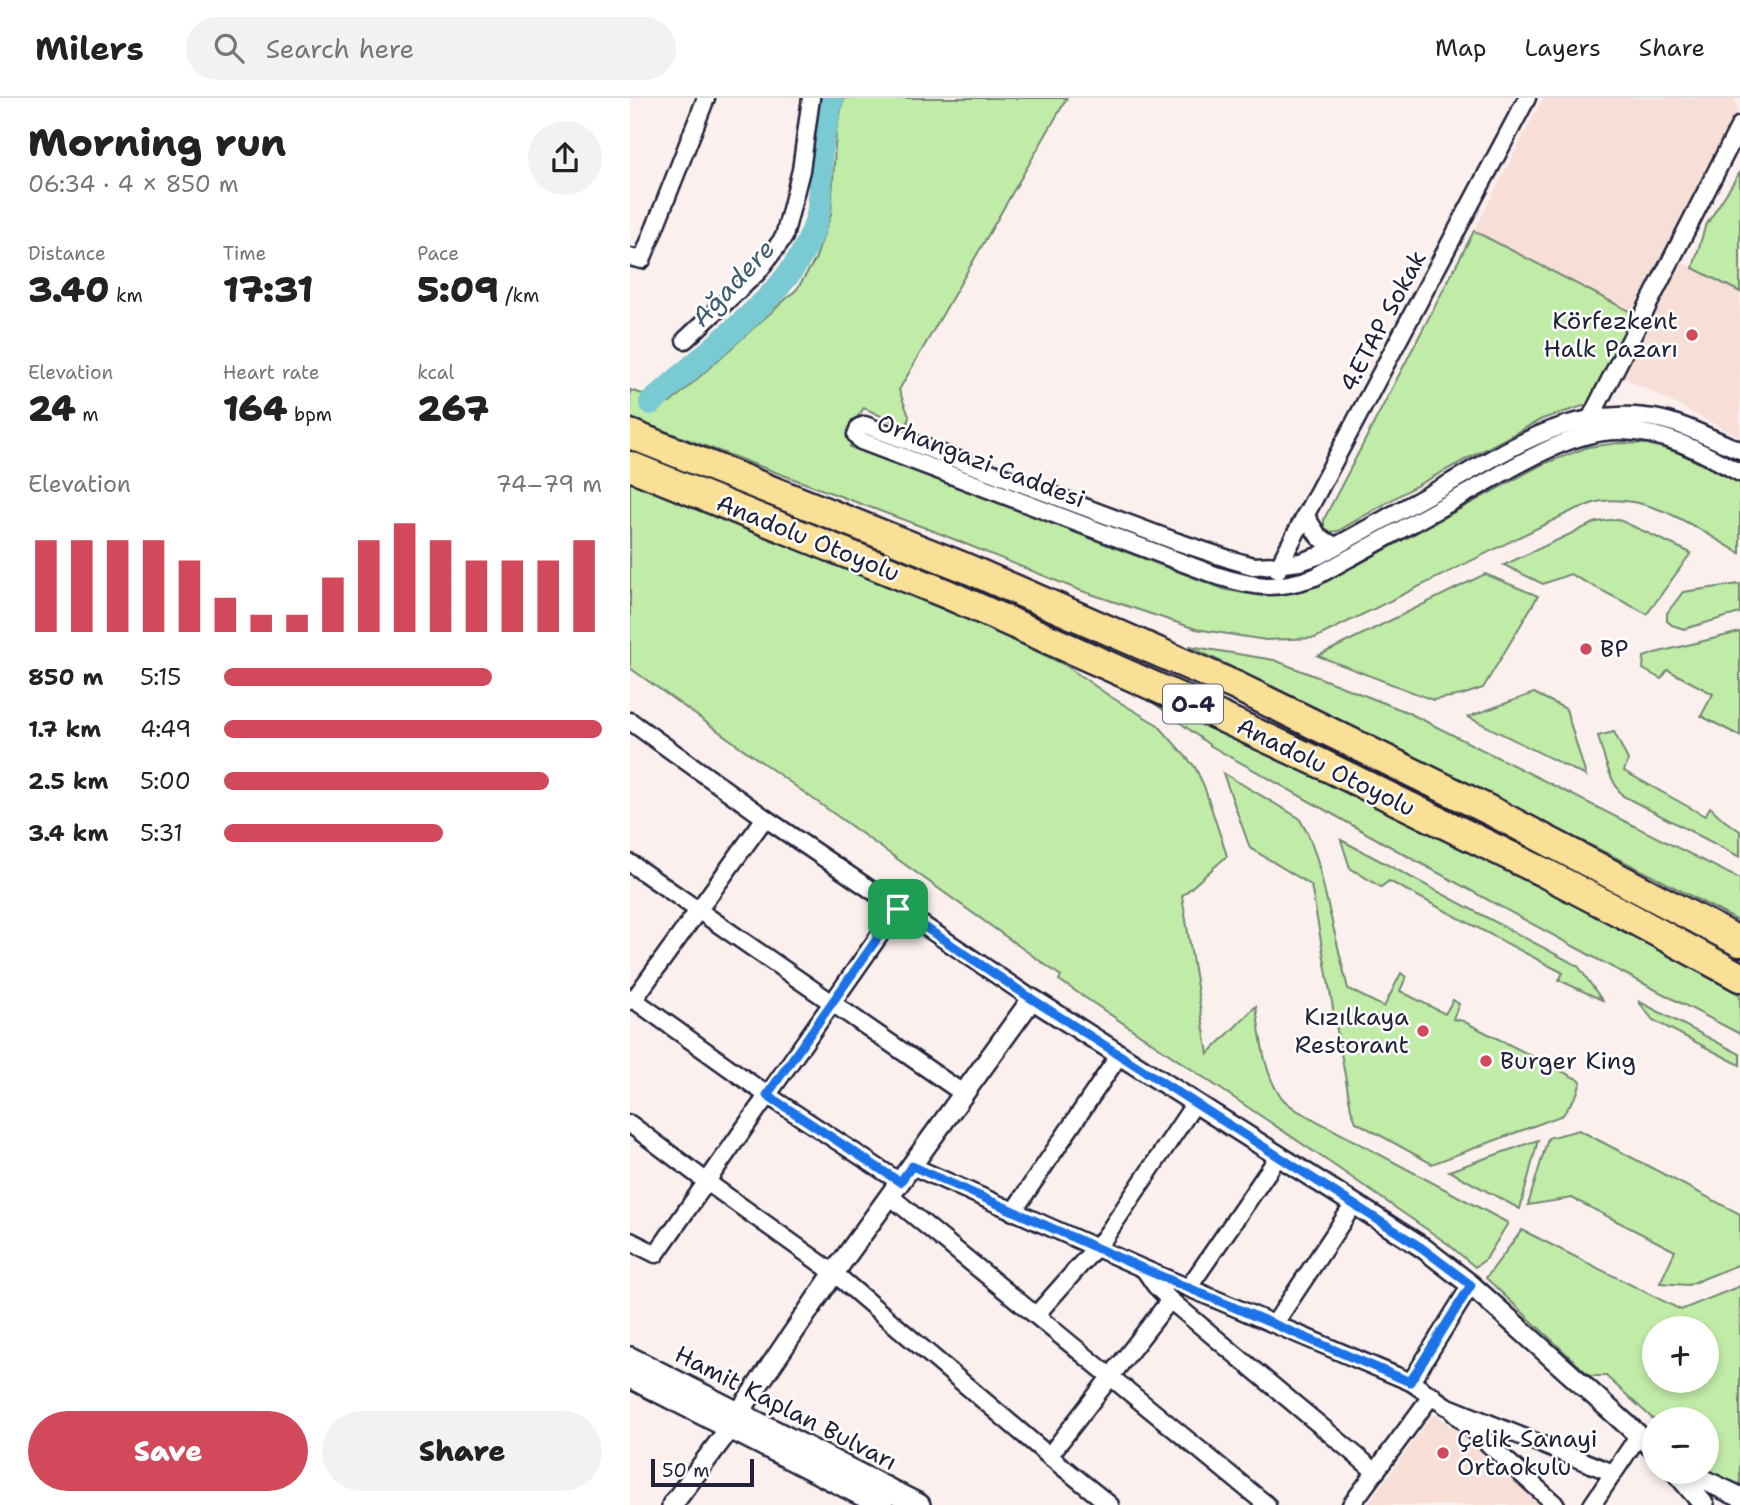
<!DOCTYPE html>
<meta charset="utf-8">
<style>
body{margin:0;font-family:"Shantell Sans",sans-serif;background:#f2f2f2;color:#222;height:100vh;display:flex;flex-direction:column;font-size:26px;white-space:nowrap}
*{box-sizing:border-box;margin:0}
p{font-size:23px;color:#767676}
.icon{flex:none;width:38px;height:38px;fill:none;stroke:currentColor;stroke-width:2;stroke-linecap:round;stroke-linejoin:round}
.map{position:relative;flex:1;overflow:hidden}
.details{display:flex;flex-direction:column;background:#fff;width:630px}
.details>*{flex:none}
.buttons{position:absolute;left:1012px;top:1218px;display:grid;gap:14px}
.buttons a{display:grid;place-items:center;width:77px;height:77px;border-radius:50%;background:#fff;box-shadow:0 4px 10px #0003;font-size:35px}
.scale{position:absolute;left:21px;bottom:18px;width:103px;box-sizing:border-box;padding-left:7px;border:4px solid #22223b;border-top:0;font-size:19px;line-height:24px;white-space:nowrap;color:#22223b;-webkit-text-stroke:5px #fff;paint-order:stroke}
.pin{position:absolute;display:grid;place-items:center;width:60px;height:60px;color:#fff;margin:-30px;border-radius:14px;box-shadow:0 4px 10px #0006}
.round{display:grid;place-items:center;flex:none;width:74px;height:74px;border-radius:37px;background:#f2f2f2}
.head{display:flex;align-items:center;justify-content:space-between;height:119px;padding:0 28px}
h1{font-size:38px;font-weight:800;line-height:52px}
.stats{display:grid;grid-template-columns:repeat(3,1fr);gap:10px;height:119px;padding:7px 28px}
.stats div{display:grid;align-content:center}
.stats b{font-size:35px;font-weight:800}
.stats small{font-size:19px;font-weight:400}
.stats p{font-size:19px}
.chart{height:196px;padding:14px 28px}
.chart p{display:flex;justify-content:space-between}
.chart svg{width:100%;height:126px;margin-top:7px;stroke:#d1495b;stroke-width:6}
.primary-button{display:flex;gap:14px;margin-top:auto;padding:14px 28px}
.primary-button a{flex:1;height:80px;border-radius:42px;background:#d1495b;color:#fff;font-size:28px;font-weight:800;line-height:80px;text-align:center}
.primary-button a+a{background:#f2f2f2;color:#222}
ul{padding:0 28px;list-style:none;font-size:23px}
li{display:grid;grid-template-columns:112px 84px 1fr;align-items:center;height:52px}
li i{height:18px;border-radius:9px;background:#d1495b}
header{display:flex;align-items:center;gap:42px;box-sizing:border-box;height:98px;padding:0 35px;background:#fff;border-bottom:2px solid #e0e0e0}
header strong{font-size:33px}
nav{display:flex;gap:38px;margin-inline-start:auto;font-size:24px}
.search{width:490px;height:63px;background:#f2f2f2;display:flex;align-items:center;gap:18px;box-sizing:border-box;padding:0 24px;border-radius:38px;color:#767676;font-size:26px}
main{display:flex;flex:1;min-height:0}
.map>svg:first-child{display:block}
.built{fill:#f7ded7}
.green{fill:#c1eca8;stroke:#728772;stroke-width:2;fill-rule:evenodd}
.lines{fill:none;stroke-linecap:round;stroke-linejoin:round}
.river{stroke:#79cad2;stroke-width:24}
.minor-casing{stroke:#22223b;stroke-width:21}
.tertiary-casing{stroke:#22223b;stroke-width:24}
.secondary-casing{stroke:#22223b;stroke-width:26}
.motorway-casing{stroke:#22223b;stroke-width:33}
.minor{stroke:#fff;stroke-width:16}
.tertiary{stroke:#fff;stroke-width:19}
.secondary{stroke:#fff;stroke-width:21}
.motorway{stroke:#fadf96;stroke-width:28}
.route-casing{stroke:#fff;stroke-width:14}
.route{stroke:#1a73e8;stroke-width:9}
.poi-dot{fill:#d1495b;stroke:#fff;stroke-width:2.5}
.labels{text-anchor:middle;stroke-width:5;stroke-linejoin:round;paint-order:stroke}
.shield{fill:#fff;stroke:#646476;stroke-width:2}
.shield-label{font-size:23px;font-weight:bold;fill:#22223b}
.street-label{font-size:24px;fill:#22223b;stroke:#fff}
.poi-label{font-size:24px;fill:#22223b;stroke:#fff;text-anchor:start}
.water-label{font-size:26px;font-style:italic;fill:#405d70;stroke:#fff}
</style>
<header>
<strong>Milers</strong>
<div class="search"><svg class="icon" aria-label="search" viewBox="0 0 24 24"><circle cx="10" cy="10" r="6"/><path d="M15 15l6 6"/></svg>Search here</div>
<nav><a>Map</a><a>Layers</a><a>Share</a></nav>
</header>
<main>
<section class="details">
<div class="head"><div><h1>Morning run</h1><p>06:34 · 4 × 850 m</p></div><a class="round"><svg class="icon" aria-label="share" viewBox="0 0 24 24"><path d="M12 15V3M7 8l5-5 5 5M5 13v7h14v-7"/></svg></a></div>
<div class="stats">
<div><p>Distance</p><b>3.40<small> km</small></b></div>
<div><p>Time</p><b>17:31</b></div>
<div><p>Pace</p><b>5:09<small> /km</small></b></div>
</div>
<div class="stats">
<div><p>Elevation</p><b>24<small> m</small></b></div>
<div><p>Heart rate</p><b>164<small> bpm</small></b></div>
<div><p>kcal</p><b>267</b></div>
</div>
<div class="chart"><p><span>Elevation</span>74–79 m</p>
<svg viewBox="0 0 160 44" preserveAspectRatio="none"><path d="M5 44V12M15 44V12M25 44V12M35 44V12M45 44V19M55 44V32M65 44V38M75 44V38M85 44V25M95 44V12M105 44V6M115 44V12M125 44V19M135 44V19M145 44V19M155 44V12"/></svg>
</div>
<ul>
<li><b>850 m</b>5:15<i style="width:71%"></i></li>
<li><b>1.7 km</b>4:49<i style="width:100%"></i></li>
<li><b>2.5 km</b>5:00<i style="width:86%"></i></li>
<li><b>3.4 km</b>5:31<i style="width:58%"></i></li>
</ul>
<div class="primary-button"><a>Save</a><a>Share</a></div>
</section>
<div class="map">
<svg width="1110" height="1407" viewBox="0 0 1110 1407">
<rect width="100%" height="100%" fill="#fbf0ed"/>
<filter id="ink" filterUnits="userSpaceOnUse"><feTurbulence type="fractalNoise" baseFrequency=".0143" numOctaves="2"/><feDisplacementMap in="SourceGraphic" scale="14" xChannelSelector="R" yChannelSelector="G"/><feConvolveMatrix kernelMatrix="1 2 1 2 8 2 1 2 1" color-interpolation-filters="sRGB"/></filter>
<g filter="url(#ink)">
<!-- built -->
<g class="built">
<polygon points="913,0 1105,0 1107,15 1005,216 844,133"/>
<polygon points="1051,164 1110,194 1110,339 993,279"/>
<polygon points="804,1317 807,1317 914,1407 737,1407 801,1319"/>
</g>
<!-- green -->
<g class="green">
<path d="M214 0H437L269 292 279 318 277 330 234 310 223 325 220 349 596 492 632 498 662 494 729 466 911 367 958 349 988 345 1017 346 1047 354 1110 385V455C1069 432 1021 396 972 403 964 404 954 409 946 411L685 540 636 542 566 531 449 492 301 432 0 320V292L40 305 167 191 185 162 201 116 206 33Z"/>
<polygon points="1110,74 1110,194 1063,170 1075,129"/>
<polygon points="844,133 1005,216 963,305 912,321 782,390 708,433 700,434 694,429 694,421"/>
<path d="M0 384 264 491 358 530 435 567 481 599 528 627 565 669 574 688 597 758 552 798 578 956 626 908C630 935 634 983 655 1003 659 1007 664 1010 668 1013L878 1125 856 1161 845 1169 818 1146 708 1070 429 882 431 878 0 570Z"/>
<polygon points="987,421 1061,455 1017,516 940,476 913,486 874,467 966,424"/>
<polygon points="855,476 908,498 853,590 832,597 803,602 688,558"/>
<polygon points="1110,486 1110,515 1054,531 1042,527 1037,523 1037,515 1053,494"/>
<polygon points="1110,534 1110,638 1071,618 1083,596 1038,572 1031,581 1013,571 1014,559 1025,555"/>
<polygon points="559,548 644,562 777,614 1110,781 1110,824 1025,779"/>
<polygon points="904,595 936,611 956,678 838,619"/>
<polygon points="526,601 761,712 998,834 1110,897 1110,936 980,868 779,759 581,648 524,605"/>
<path d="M984 634 998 662 994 673 1075 718 1080 709 1095 723 1110 733V759L993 698C979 681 974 659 968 638Z"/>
<polygon points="593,675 669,720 678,736 687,761 718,891 754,909 771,875 776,879 770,893 815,916 823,902 829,906 823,921 833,923 951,983 947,996 933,1017 802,1066 726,1024 721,1011 681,787 620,750"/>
<polygon points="711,742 948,868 972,902 929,882 933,875 759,783 751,789 720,770"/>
<polygon points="1008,903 1110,956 1110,967 1023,922"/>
<polygon points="949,1032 1110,1116 1110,1166 1058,1187 1030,1185 1045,1153 942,1100 898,1107 918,1040"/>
<polygon points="908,1042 890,1111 819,1073"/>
<path d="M892 1132 1051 1212 1110 1188V1387L1081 1375 1076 1371V1321L1024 1322 976 1278H960L856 1180ZM1024 1230H1076V1283H1024Z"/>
</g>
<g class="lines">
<!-- river -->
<path class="river" d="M21 305C44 285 66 265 89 245 129 210 172 174 187 121 193 99 189 75 191 52 193 35 198 17 202 0"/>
<!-- minor casing -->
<g class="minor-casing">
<g id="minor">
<polyline points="0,159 12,162 76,0"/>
<polyline points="55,242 128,174 154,139 171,72 181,0"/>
<polyline points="961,319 1110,27"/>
<path d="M1110 352C1078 340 1049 322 1015 319 939 310 881 350 818 386 775 410 731 434 688 458L670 464 644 467 623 468 599 461 545 443 235 327 229 329 226 337 231 343 588 478C626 490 647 492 685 479 733 452 782 426 830 399 875 375 939 331 991 333 1037 334 1070 353 1110 375"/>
<polyline points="675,417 689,439 705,448"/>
<polyline points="648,472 649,467 897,0"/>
<polyline points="0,623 135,720 402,901"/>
<polyline points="0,765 334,996"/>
<polyline points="3,901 137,997 270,1084"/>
<polyline points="0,903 7,897 135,720"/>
<polyline points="0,1026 77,1084 204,1175 419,1358 480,1407"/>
<polyline points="282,1068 514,1171 781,1284 816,1308 983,1375"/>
<polyline points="260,1098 637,1407"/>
<polyline points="383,1114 490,956"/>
<polyline points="0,1143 26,1156 268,811"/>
<polyline points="514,1171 525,1187 540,1202 746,1374"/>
<polyline points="559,1189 648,1059"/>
<polyline points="406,1217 475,1139 565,1005"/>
<polyline points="645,1225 724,1106"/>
<polyline points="781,1284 841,1187"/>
<polyline points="824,1315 926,1407"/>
<polyline points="419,1358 540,1202"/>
<polyline points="721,1407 802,1297"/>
<polyline points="962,1407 1009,1337"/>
</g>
</g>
<!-- tertiary casing -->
<g class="tertiary-casing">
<g id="tertiary">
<polyline points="1046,1374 1074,1407"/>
<polyline points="1057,1374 1110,1399"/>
<polyline points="42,1407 100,1330 108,1316 204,1175 402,901 792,1149 841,1187 869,1212 1024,1351"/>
</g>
</g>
<!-- secondary casing -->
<g class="secondary-casing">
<g id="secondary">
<polyline points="0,1260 289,1407"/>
<polyline points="0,1279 252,1407"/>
</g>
</g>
<!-- motorway casing -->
<g class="motorway-casing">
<g id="motorway">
<polyline points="0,336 336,470 606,588 865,715 1110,844"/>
<polyline points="0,368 317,496 548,599 690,665 915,775 1001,820 1110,879"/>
</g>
</g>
<!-- minor -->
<use href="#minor" class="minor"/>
<!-- tertiary -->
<use href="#tertiary" class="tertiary"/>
<!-- secondary -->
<use href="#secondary" class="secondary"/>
<!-- motorway -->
<use href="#motorway" class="motorway"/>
</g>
</g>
<g class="lines" filter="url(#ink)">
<!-- route casing -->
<g class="route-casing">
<polygon id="route" points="268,811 402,901 792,1150 841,1187 780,1284 514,1171 282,1068 270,1084 137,997"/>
</g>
<!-- route -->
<use href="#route" class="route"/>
</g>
<!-- markers -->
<g class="poi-dot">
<circle cx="1062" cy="237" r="7"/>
<circle cx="956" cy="551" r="7"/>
<circle cx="793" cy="933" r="7"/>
<circle cx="856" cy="963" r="7"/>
<circle cx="813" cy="1355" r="7"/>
</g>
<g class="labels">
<!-- shield labels -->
<rect class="shield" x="533" y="586.5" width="60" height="39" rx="5"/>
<g class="shield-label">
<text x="563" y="614">O-4</text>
</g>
<!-- street labels -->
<g class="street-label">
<text transform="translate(753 223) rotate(-62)" y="8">4.ETAP Sokak</text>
<text transform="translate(351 363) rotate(21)" y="8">Orhangazi Caddesi</text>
<text transform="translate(178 440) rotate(22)" y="8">Anadolu Otoyolu</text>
<text transform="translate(696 669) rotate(26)" y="8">Anadolu Otoyolu</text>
<text transform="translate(156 1310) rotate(27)" y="8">Hamit Kaplan Bulvarı</text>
</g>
<!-- poi labels -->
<g class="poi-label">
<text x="1048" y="231" text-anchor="end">Körfezkent<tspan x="1048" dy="28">Halk Pazarı</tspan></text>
<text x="970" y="559">BP</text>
<text x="779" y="927" text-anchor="end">Kızılkaya<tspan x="779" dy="28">Restorant</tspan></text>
<text x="870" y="971">Burger King</text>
<text x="827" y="1349">Çelik Sanayi<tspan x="827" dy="28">Ortaokulu</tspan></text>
</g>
<!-- water labels -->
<g class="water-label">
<text transform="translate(103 185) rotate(-47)" y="9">Ağadere</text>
</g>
</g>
</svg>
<div class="buttons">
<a>+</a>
<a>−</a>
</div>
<div class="scale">50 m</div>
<div class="pin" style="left:268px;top:811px;background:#1e9e55"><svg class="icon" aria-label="arrive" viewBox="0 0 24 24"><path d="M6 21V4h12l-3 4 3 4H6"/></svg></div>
</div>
</main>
